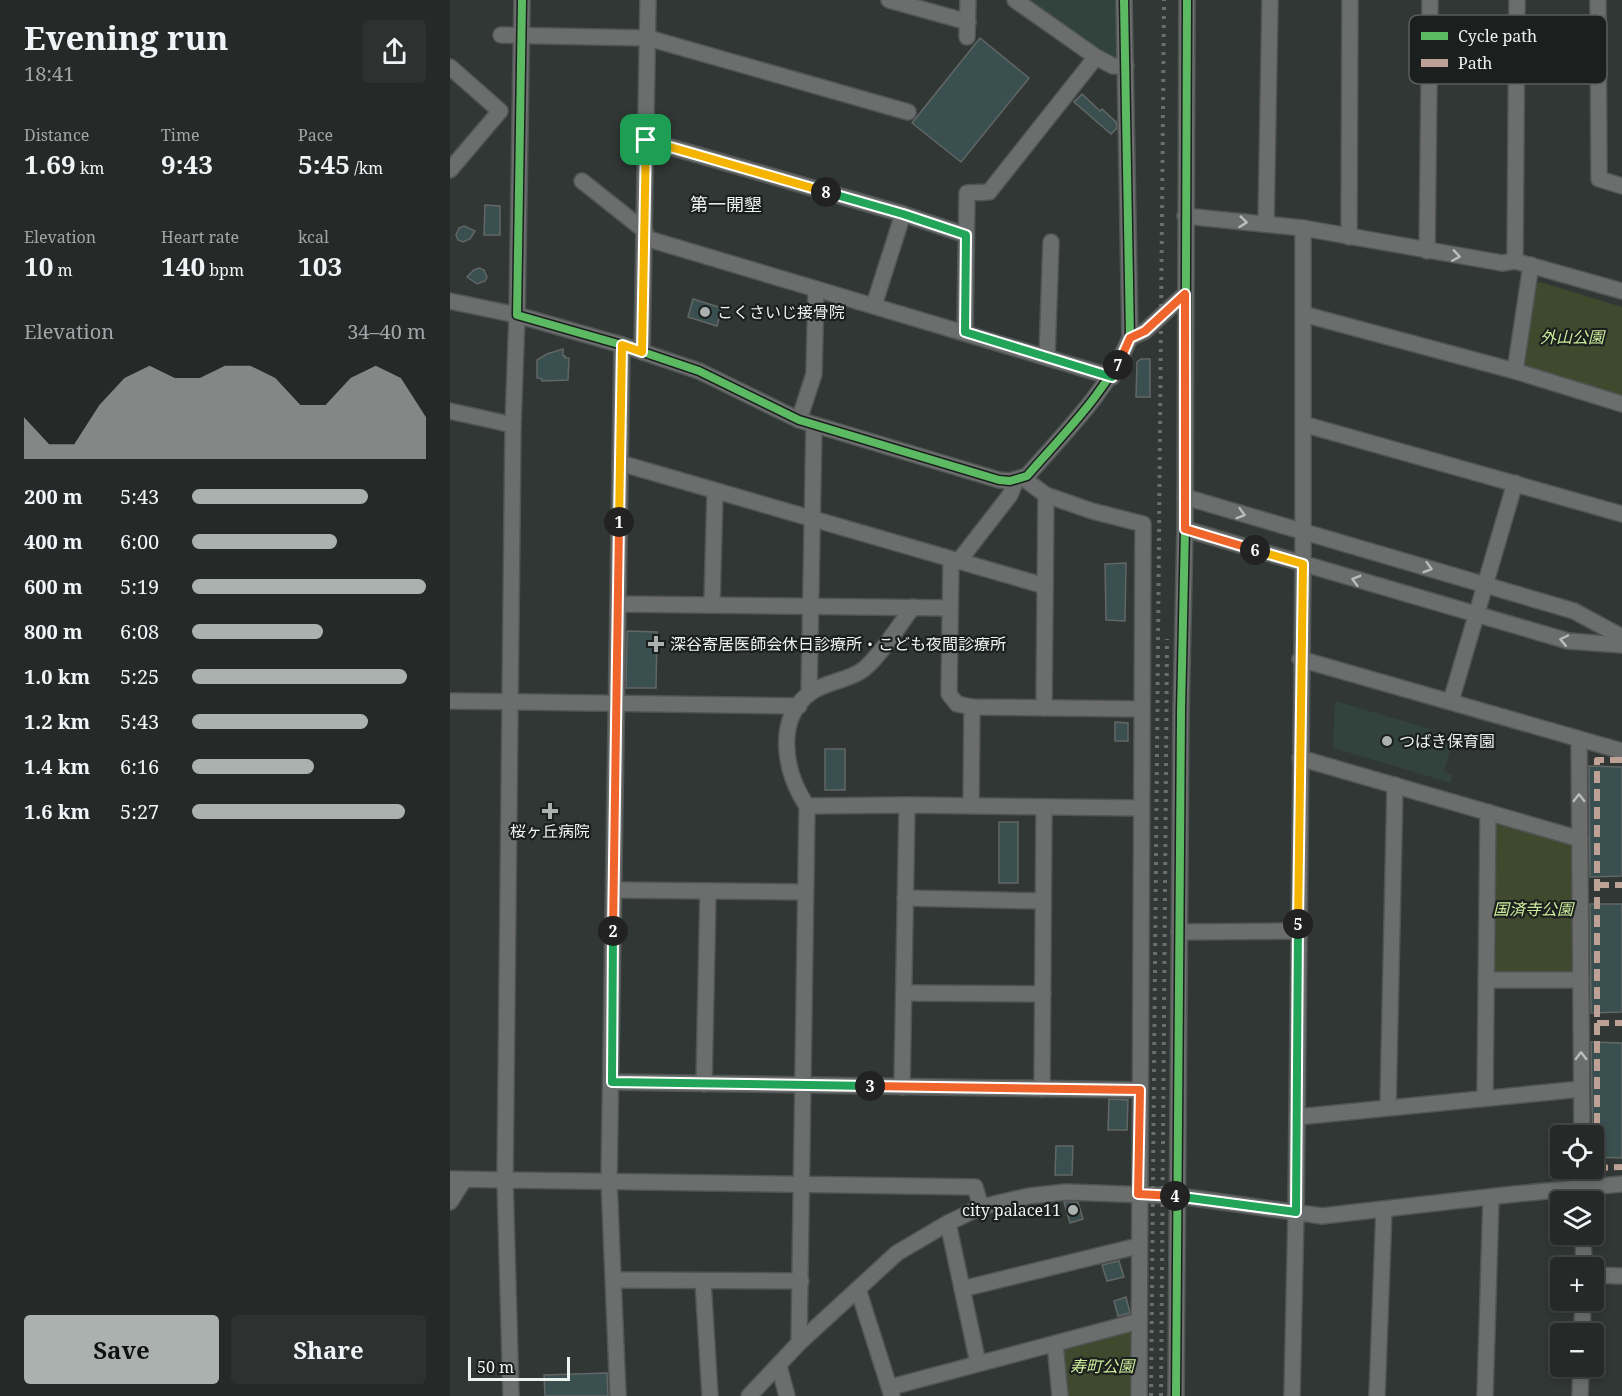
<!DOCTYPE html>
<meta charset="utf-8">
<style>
body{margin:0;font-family:"Noto Serif","Noto Sans JP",serif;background:#2d3130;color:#f1f3f6;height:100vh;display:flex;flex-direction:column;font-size:22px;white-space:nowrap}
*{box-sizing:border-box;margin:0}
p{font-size:20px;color:#a3a6a8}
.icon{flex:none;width:33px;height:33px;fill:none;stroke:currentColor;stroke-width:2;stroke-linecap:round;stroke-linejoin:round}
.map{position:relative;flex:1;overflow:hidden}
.panel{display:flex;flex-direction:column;background:#252928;width:450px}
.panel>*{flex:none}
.buttons{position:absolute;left:1100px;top:1125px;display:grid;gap:12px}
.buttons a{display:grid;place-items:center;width:54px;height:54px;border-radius:6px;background:#252928;box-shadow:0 3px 9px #0003,0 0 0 2px #424545;font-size:30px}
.scale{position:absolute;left:18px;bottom:15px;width:102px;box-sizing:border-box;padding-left:6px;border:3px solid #edf3f1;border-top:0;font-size:16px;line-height:21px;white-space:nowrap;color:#edf3f1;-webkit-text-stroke:4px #1b1f1e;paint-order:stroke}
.pin{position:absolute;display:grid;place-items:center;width:51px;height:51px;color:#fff;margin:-26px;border-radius:12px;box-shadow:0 3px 9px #0006}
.km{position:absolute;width:30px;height:30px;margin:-15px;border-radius:50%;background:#222;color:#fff;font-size:16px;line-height:30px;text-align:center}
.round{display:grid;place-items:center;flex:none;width:63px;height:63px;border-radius:6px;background:#2d3130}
.headline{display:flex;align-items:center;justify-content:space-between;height:102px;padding:0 24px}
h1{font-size:33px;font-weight:700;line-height:45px}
.metrics{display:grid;grid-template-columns:repeat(3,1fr);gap:9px;height:102px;padding:6px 24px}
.metrics div{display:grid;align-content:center}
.metrics b{font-size:26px;font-weight:700}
.metrics small{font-size:16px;font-weight:400}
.metrics p{font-size:16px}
.chart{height:168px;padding:12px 24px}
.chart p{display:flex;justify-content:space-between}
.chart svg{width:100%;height:108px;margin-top:6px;fill:#abb1af;opacity:.7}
.button{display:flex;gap:12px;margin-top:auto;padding:12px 24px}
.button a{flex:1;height:69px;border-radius:6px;background:#abb1af;color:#111;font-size:24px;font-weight:700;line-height:69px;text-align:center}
.button a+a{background:#2d3130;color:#f1f3f6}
ul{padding:0 24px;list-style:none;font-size:20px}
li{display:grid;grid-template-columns:96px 72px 1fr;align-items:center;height:45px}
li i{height:15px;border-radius:8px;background:#abb1af}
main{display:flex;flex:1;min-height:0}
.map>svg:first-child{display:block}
.built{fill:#32423d}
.green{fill:#3e492d}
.building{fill:#3a4f4f;stroke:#626766;stroke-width:1.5}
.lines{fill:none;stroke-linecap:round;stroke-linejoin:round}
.minor-casing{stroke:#505554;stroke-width:18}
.minor{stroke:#6b6e6d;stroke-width:15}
.rail{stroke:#6b6e6d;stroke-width:4;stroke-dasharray:3 6;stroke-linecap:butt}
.quiet{stroke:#bda197;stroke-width:6;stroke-dasharray:12 6;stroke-linecap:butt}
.cycleway-casing{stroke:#1b1f1e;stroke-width:11}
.cycleway{stroke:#5cba63;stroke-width:8}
.oneway{stroke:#b9bebc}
.split-1-casing{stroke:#fff;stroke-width:12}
.split-2-casing{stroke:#fff;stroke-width:12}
.split-3-casing{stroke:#fff;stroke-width:12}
.split-4-casing{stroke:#fff;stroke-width:12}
.split-5-casing{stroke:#fff;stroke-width:12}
.split-6-casing{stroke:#fff;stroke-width:12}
.split-7-casing{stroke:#fff;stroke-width:12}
.split-8-casing{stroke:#fff;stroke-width:12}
.split-9-casing{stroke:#fff;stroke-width:12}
.split-1{stroke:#f5b400;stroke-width:8}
.split-2{stroke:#f0652b;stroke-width:8}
.split-3{stroke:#22a559;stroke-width:8}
.split-4{stroke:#f0652b;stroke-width:8}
.split-5{stroke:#22a559;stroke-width:8}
.split-6{stroke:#f5b400;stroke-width:8}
.split-7{stroke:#f0652b;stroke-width:8}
.split-8{stroke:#22a559;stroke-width:8}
.split-9{stroke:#f5b400;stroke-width:8}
.poi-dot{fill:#abb1af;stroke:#1b1f1e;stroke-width:2}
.labels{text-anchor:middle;stroke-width:4.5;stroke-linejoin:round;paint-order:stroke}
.poi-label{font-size:16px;fill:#edf3f1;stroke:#1b1f1e;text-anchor:start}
.park-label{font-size:16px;font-style:italic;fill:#cbeb9a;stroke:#1b1f1e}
.neighbourhood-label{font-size:18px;fill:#edf3f1;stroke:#1b1f1e}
.key{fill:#1b1f1e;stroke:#5a5f5d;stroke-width:1.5}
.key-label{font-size:16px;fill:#edf3f1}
</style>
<main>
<section class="panel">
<div class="headline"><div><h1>Evening run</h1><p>18:41</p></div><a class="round"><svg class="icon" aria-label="share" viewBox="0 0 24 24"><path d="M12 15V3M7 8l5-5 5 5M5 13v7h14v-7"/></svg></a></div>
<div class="metrics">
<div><p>Distance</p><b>1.69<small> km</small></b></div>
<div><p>Time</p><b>9:43</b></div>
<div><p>Pace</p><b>5:45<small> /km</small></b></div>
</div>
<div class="metrics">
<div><p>Elevation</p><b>10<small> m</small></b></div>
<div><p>Heart rate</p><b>140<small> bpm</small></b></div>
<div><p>kcal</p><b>103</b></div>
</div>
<div class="chart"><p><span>Elevation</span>34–40 m</p>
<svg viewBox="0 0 160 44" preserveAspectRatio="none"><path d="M0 44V27L10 38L20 38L30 22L40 11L50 6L60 11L70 11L80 6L90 6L100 11L110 22L120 22L130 11L140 6L150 11L160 27V44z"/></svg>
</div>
<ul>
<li><b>200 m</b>5:43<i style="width:75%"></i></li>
<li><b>400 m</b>6:00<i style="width:62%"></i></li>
<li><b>600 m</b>5:19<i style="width:100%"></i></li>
<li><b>800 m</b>6:08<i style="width:56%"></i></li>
<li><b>1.0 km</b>5:25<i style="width:92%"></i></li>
<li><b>1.2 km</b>5:43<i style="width:75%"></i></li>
<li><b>1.4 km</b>6:16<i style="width:52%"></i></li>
<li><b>1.6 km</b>5:27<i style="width:91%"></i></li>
</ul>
<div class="button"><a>Save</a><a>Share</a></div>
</section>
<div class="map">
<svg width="1172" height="1396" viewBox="0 0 1172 1396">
<rect width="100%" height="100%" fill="#313735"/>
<!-- built -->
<g class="built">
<polygon points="565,0 674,0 676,66 663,66"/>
<polygon points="885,701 981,729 978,737 1002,744 994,771 1002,775 1001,783 883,748"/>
</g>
<!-- green -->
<g class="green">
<polygon points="1090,282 1172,307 1172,398 1073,367 1084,285"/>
<polygon points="1038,812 1130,839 1131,980 1036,980"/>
<polygon points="685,1325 686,1396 614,1396 609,1346"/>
</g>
<!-- building -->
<g class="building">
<polygon points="530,38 579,78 511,162 462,123"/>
<polygon points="632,94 650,111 652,109 666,122 667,128 661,134 624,102"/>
<polygon points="35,205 50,206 50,235 34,235"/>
<polygon points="14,226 25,231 20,239 13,242 8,240 6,235 9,228"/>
<polygon points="29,268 34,270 37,277 35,281 27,284 17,277 24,270"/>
<polygon points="243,299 272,308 267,326 238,317"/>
<polygon points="113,349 113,356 115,356 115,358 119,358 118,380 92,381 92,379 87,378 87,360 97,354"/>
<polygon points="691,359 700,359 700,397 686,397 687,362"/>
<polygon points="676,563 675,621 656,620 655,564"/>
<polygon points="177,631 207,632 206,688 176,688"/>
<polygon points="665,722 678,723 678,741 665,741"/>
<rect x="375" y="749" width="20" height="41"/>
<polygon points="1139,766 1172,767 1172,876 1140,877"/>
<rect x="549" y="822" width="19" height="61"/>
<polygon points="1140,904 1172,904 1172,1012 1141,1013"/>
<polygon points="1141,1042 1172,1043 1172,1158 1143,1157"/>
<polygon points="659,1099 678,1100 677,1130 658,1130"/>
<polygon points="606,1146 623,1146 622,1175 605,1175"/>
<polygon points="614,1202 628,1202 633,1219 620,1223"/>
<polygon points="669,1261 674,1277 657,1281 652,1265"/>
<polygon points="676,1297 680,1313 668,1316 664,1301"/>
<polygon points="157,1373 158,1396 95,1396 94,1375"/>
</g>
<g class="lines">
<!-- minor casing -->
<g class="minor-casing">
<g id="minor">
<path d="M72 0 67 315 172 345 249 371 349 420 549 480 560 481 577 476C615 432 657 392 680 338L674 0"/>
<polyline points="439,0 518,22"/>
<polyline points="565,0 646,57 663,66 676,66"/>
<polyline points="1148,0 1149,179 1172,186"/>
<polyline points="51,35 198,38 458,112"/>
<polyline points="517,37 518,0"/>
<polyline points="0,67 50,111 0,170"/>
<polyline points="196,140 453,214 516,235"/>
<polyline points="132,181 195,231"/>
<polyline points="735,216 853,228 1052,263 1065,261 1172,291"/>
<polyline points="816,224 820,0"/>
<polyline points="899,237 900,0"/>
<polyline points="195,238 662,377"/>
<polyline points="977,251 980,0"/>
<polyline points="1065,261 1067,0"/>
<polyline points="0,301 67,315 63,425 55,1180 61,1396"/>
<polyline points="424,305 453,214"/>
<polyline points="853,314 1065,371 1172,404"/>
<polyline points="515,332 517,193 539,192 646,57"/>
<polyline points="680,338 695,331 735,294"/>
<polyline points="192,352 198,0"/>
<polyline points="597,356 601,242"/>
<polyline points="1065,371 1081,265"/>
<polyline points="0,411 63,425"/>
<polyline points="349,420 364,374 366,289"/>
<polyline points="853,424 1172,514"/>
<polyline points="170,463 595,586"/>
<polyline points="573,478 596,495 642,511 693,524 689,1396"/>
<polyline points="735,497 1124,611 1172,637"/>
<polyline points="735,529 1118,641 1172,645"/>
<polyline points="501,560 499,694 507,704 522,707 692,709"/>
<polyline points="508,562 560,495 566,480"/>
<polyline points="168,604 500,608"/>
<polyline points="262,604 265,492"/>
<polyline points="850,659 1172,751"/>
<polyline points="359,694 364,425"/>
<polyline points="0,701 349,706"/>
<polyline points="1001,701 1065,483"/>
<polyline points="594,708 596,495"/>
<polyline points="1129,739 1132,1136"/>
<polyline points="850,758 1130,839"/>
<polyline points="357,806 457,805 691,808"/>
<polyline points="521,806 522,707"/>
<polyline points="164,890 355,892"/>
<polyline points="455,898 593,901"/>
<polyline points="729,932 848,931"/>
<polyline points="1036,980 1131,980"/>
<polyline points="454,993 593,994"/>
<polyline points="161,1082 690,1090"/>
<polyline points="254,1084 258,891"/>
<polyline points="452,1087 457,805"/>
<polyline points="592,1089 594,807"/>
<polyline points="1035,1097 1038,812"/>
<polyline points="938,1107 945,785"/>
<polyline points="847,1117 1131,1089"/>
<polyline points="1132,1168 1132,1202"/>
<polyline points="0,1179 525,1187 531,1207"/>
<polyline points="0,1202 14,1180"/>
<polyline points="498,1223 528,1363"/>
<polyline points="1133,1234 1134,1268"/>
<polyline points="1143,1275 1172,1276"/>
<polyline points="164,1280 351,1281"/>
<polyline points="253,1281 260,1396"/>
<polyline points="408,1289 442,1396"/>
<polyline points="512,1289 688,1246"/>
<polyline points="1132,1334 1133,1300"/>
<path d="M349 1343 357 806C335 774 324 720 360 693 376 681 399 681 414 669 431 655 449 625 463 607"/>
<polyline points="605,1344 610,1396"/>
<polyline points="329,1366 337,1396"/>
<polyline points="441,1387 689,1321"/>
<polyline points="168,1396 159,1181 172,345"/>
<polyline points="299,1396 349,1343 447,1253 498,1223 531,1207 579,1196 616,1192 729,1196 872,1216 1065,1194 1172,1184"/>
<polyline points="726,1396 731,711 735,529 737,0"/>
<polyline points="842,1396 846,1212 853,564 853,228"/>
<polyline points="927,1396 934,1209"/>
<polyline points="1035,1396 1041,1197"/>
<polyline points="1130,1396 1131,1366"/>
</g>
</g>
<!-- minor -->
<use href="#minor" class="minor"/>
<!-- rail -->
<g class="rail">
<polyline points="701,1396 714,0"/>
<polyline points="711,1396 717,639"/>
</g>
<!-- quiet -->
<g class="quiet">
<polyline points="1172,760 1147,760 1147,1168 1172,1167"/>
<polyline points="1147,885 1172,885"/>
<polyline points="1147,1023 1172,1023"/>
</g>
<!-- cycleway casing -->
<g class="cycleway-casing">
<g id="cycleway">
<path d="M72 0 67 315 172 345 249 371 349 420 549 480 560 481 577 476C615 432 657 392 680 338L674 0"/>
<polyline points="726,1396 731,711 735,529 737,0"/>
</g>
</g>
<!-- cycleway -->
<use href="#cycleway" class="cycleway"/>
</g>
<!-- one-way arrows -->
<defs><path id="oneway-chevron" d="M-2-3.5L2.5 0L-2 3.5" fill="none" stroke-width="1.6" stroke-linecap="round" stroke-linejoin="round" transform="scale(1.5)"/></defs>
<g class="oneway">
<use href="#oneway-chevron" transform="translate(793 222) rotate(6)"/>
<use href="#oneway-chevron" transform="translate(1006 256) rotate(9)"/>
<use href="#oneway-chevron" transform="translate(791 514) rotate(16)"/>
<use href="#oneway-chevron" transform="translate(978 568) rotate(16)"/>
<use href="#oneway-chevron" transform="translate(906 580) rotate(-164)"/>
<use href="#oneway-chevron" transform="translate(1114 640) rotate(-168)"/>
<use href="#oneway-chevron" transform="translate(1129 798) rotate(-90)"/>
<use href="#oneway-chevron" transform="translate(1131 1056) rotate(-90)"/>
</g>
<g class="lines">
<!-- split-1 casing -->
<g class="split-1-casing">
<polyline id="split-1" points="169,522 172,345 192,352 196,140"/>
</g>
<!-- split-2 casing -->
<g class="split-2-casing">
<polyline id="split-2" points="163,931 169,522"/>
</g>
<!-- split-3 casing -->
<g class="split-3-casing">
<polyline id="split-3" points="163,931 162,1082 420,1086"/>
</g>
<!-- split-4 casing -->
<g class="split-4-casing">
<polyline id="split-4" points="420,1086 690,1090 688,1194 725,1196"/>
</g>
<!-- split-5 casing -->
<g class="split-5-casing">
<polyline id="split-5" points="725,1196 846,1212 848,924"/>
</g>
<!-- split-6 casing -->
<g class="split-6-casing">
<polyline id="split-6" points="805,550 853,564 848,924"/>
</g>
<!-- split-7 casing -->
<g class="split-7-casing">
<polyline id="split-7" points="668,365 680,338 695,331 735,294 735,529 805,550"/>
</g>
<!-- split-8 casing -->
<g class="split-8-casing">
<polyline id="split-8" points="376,192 453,214 516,235 515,332 662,377 668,365"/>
</g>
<!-- split-9 casing -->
<g class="split-9-casing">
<polyline id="split-9" points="196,140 376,192"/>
</g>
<!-- split-1 -->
<use href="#split-1" class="split-1"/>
<!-- split-2 -->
<use href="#split-2" class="split-2"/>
<!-- split-3 -->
<use href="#split-3" class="split-3"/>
<!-- split-4 -->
<use href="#split-4" class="split-4"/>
<!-- split-5 -->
<use href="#split-5" class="split-5"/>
<!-- split-6 -->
<use href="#split-6" class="split-6"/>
<!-- split-7 -->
<use href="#split-7" class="split-7"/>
<!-- split-8 -->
<use href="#split-8" class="split-8"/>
<!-- split-9 -->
<use href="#split-9" class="split-9"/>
</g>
<!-- markers -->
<g class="poi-dot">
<circle cx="255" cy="312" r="6"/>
<path d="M203 635h6v6h6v6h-6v6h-6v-6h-6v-6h6z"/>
<circle cx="937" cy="741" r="6"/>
<path d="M97 802h6v6h6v6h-6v6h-6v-6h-6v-6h6z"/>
<circle cx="623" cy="1210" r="6"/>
</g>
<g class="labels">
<!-- poi labels -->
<g class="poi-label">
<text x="267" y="318">こくさいじ接骨院</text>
<text x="220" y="650">深谷寄居医師会休日診療所・こども夜間診療所</text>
<text x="949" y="747">つばき保育園</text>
<text x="100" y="837" text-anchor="middle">桜ヶ丘病院</text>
<text x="611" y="1216" text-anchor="end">city palace11</text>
</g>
<!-- park labels -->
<g class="park-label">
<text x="1122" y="343">外山公園</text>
<text x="1083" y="915">国済寺公園</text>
<text x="652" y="1372">寿町公園</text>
</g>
<!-- neighbourhood labels -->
<g class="neighbourhood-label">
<text x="276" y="211">第一開墾</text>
</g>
</g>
<!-- legend -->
<rect x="959" y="15" width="198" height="69" rx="9" class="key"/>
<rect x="971" y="32" width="27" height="8" fill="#5cba63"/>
<rect x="971" y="59" width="27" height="8" fill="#bda197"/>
<g class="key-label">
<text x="1008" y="42">Cycle path</text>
<text x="1008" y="69">Path</text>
</g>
</svg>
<div class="buttons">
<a><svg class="icon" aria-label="locate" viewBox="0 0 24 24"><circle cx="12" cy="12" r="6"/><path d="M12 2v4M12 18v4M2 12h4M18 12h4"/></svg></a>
<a><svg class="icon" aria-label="layers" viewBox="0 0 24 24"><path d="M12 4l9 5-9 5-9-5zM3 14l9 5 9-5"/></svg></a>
<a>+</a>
<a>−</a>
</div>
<div class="scale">50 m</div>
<div class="pin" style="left:196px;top:140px;background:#1e9e55"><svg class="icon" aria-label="arrive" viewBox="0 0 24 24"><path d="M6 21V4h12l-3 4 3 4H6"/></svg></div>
<b class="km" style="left:169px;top:522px">1</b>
<b class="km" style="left:163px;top:931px">2</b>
<b class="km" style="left:420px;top:1086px">3</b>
<b class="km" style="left:725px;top:1196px">4</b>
<b class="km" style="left:848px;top:924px">5</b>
<b class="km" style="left:805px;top:550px">6</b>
<b class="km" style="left:668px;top:365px">7</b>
<b class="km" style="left:376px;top:192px">8</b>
</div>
</main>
